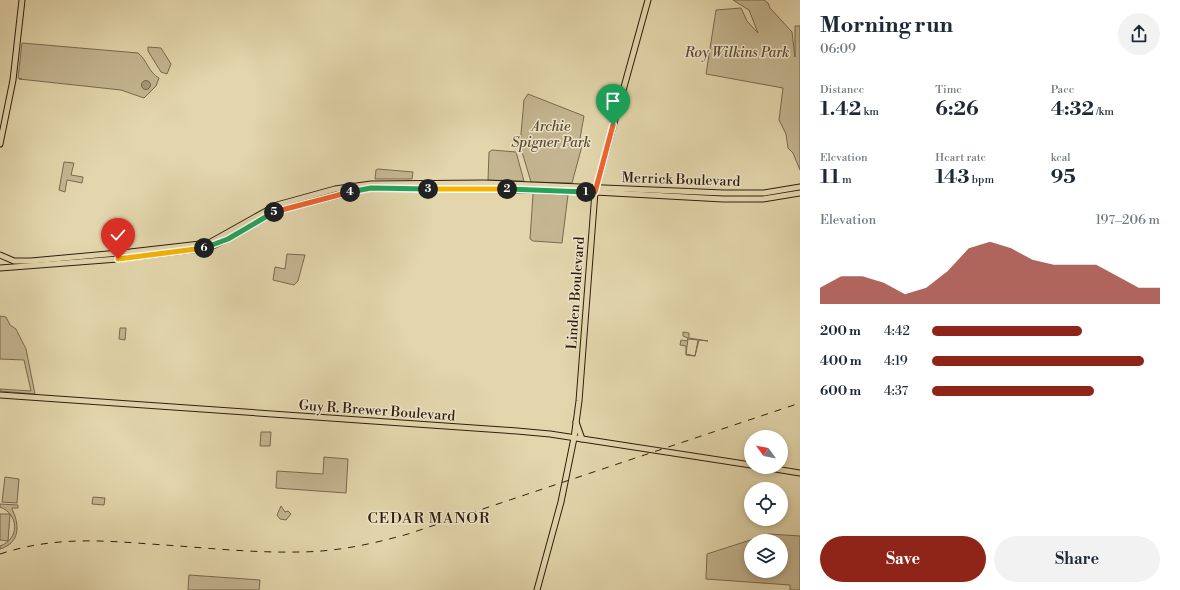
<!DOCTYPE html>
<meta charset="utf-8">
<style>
body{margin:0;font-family:"Libre Bodoni",serif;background:#f2f2f3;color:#1f2937;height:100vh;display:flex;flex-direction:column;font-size:15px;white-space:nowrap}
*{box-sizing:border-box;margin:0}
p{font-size:13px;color:#747a83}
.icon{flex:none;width:22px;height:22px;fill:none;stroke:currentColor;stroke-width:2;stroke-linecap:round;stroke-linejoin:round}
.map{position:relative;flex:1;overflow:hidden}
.details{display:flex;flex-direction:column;background:#fff;width:380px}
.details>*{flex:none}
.needle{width:26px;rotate:303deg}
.tools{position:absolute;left:744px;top:430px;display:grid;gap:8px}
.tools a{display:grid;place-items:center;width:44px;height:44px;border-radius:50%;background:#fff;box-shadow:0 2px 6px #0003;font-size:20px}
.pin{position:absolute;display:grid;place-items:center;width:34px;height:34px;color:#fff;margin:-41px -17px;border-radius:50% 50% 50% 0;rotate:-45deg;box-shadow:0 0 4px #0007}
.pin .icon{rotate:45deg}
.km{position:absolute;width:20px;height:20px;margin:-10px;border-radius:50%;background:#222;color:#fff;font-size:11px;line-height:20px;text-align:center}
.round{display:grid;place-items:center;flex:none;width:42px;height:42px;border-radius:21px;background:#f2f2f3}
.head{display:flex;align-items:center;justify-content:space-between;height:68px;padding:0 20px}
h1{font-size:22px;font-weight:800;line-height:30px}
.metrics{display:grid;grid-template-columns:repeat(3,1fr);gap:6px;height:68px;padding:4px 20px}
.metrics div{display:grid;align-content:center}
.metrics b{font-size:20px;font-weight:800}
.metrics small{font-size:11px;font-weight:400}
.metrics p{font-size:11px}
.chart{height:112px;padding:8px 20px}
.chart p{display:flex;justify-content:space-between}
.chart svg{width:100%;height:72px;margin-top:4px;fill:#8f2418;opacity:.7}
.button{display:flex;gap:8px;margin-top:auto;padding:8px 20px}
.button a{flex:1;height:46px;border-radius:24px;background:#8f2418;color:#fff;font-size:16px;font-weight:800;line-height:46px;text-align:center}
.button a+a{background:#f2f2f3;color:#1f2937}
ul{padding:0 20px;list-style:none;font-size:13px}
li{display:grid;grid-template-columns:64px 48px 1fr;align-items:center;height:30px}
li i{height:10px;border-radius:5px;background:#8f2418}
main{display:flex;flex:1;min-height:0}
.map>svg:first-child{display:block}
.green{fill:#c4b691;stroke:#7a6950;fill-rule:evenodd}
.water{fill:#a69776;stroke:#76664c}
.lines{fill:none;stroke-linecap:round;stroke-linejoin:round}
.major-casing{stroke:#2f1c0e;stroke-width:7}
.major{stroke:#e3d6ac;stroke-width:5}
.rail{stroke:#2f1c0e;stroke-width:1;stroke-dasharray:7 7;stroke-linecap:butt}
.split-1-casing{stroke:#fff;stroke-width:8}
.split-2-casing{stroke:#fff;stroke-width:8}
.split-3-casing{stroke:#fff;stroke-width:8}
.split-4-casing{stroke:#fff;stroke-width:8}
.split-5-casing{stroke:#fff;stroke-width:8}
.split-6-casing{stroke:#fff;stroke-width:8}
.split-7-casing{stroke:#fff;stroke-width:8}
.split-1{stroke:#f0652b;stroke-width:5}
.split-2{stroke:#22a559;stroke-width:5}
.split-3{stroke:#f5b400;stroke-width:5}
.split-4{stroke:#22a559;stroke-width:5}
.split-5{stroke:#f0652b;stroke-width:5}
.split-6{stroke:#22a559;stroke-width:5}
.split-7{stroke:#f5b400;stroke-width:5}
.labels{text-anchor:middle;stroke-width:3;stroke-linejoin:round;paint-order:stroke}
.park-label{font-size:14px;font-style:italic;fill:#5c4a35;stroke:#ede4c9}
.street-label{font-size:14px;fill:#2f1c0e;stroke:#ede4c9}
.neighbourhood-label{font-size:15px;letter-spacing:1px;fill:#2f1c0e;stroke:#ede4c9}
</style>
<main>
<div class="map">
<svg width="800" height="590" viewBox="0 0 800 590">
<rect width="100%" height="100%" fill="#e3d6ac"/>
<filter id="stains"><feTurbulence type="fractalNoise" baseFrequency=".005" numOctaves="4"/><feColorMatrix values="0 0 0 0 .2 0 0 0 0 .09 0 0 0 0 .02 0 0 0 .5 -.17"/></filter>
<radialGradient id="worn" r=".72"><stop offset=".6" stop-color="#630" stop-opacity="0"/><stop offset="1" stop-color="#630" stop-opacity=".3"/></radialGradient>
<!-- green -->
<g class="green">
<polygon points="733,0 764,0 768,3 770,8 792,32 795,57 795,26 800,26 800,170 793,153 788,148 786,134 779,120 783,88 706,74 716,10 741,8 747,21 758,33 749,10"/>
<path d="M22 43 138 53C147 60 149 73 159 78L156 86 144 98 121 90 19 79H22L18 78Z"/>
<polygon points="148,47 161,48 171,64 167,74 161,72 148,51"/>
<polygon points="528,94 584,116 579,144 582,146 572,183 531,182 520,145 524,100"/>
<polygon points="492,150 516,152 524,181 488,180 489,152"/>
<polygon points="64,162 74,163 71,175 83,177 82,183 67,180 65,192 59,190"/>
<polygon points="378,169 413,172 412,179 375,179 376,170"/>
<polygon points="535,193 568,195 562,243 533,241 530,239 533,194"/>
<polygon points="287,254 305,255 298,281 294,285 273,280 275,267 285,269"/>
<polygon points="0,316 6,317 10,325 16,329 26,349 35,394 0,391 0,389 31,391 24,360 0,359"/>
<polygon points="120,328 126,328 125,340 119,339"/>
<path d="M683 332 689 333V338L708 341 699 340 695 356 686 355V346L680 345 681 340 687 341 688 338 683 336ZM688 339 698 340 695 356 686 354Z"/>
<polygon points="261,432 271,432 270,446 260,446"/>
<polygon points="324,457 348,459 346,493 276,488 277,471 323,474"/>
<polygon points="5,477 19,479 17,503 2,502"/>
<polygon points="93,497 105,498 104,505 92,504"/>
<path d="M0 504 18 505V508H12V509C20 525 20 543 0 549V546C20 539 19 514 0 507Z"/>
<polygon points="281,506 285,512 288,511 291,514 286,520 280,519 277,515"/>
<polygon points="0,514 10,514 8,541 0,540"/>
<path d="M769 534 800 536V590H790V585L706 579 707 554ZM751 541H781V571H751Z"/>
<polygon points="189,575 260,580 259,590 188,590"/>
</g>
<!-- water -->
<circle class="water" cx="146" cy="85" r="4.5"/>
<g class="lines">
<!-- major casing -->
<g class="major-casing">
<g id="major">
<polyline points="0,144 13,80 22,0"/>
<polyline points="0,255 14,261 31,261 130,252 209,243 277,205 335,189 371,184 484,183 724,193 764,193 800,187"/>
<polyline points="0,268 118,259 208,248 228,239 278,210 368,188 483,189 595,192 723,199 763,199 800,193"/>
<polyline points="0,395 517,431 550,434 751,465"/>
<polyline points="576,422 582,439"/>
<polyline points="763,467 800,473"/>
<polyline points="537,590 561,502 574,438 579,401 595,192 648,0"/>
</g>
</g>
<!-- major -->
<use href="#major" class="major"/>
<!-- rail -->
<path class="rail" d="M0 554C52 537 97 540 150 544 199 547 249 553 298 552 336 552 372 544 408 534L800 403"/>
</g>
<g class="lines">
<!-- split-1 casing -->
<g class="split-1-casing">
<polyline id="split-1" points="586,192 595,192 613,125"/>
</g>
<!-- split-2 casing -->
<g class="split-2-casing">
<polyline id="split-2" points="507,189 586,192"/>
</g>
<!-- split-3 casing -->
<g class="split-3-casing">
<polyline id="split-3" points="428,189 507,189"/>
</g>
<!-- split-4 casing -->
<g class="split-4-casing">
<polyline id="split-4" points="350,192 371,188 428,189"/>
</g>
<!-- split-5 casing -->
<g class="split-5-casing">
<polyline id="split-5" points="274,212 350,192"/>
</g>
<!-- split-6 casing -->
<g class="split-6-casing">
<polyline id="split-6" points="204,248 228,239 274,212"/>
</g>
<!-- split-7 casing -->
<g class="split-7-casing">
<polyline id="split-7" points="118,259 204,248"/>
</g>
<!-- split-1 -->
<use href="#split-1" class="split-1"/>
<!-- split-2 -->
<use href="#split-2" class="split-2"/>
<!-- split-3 -->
<use href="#split-3" class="split-3"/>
<!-- split-4 -->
<use href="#split-4" class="split-4"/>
<!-- split-5 -->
<use href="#split-5" class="split-5"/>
<!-- split-6 -->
<use href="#split-6" class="split-6"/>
<!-- split-7 -->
<use href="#split-7" class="split-7"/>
</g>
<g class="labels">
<!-- park labels -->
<g class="park-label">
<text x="737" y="57">Roy Wilkins Park</text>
<text x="551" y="131">Archie<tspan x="551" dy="16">Spigner Park</tspan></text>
</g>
<!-- street labels -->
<g class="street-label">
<text transform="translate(681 179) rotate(2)" y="5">Merrick Boulevard</text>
<text transform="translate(575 293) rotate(-86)" y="5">Linden Boulevard</text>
<text transform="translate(377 410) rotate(4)" y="5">Guy R. Brewer Boulevard</text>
</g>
<!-- neighbourhood labels -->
<g class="neighbourhood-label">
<text x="429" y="523">CEDAR MANOR</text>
</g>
</g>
<rect width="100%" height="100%" filter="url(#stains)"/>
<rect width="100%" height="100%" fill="url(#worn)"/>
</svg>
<div class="tools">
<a><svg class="needle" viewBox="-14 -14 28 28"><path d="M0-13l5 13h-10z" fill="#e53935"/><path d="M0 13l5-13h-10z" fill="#747a83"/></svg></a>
<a><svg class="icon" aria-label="locate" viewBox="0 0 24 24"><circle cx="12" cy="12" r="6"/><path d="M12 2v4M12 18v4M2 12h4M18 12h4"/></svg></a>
<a><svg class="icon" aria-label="layers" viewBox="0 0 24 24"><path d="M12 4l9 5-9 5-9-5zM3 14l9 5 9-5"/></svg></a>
</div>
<div class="pin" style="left:613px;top:125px;background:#1e9e55"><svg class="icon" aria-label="arrive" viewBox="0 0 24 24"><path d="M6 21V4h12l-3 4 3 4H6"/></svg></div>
<div class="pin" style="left:118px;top:259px;background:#d93025"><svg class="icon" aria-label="check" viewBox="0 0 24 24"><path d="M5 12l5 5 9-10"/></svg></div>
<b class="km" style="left:586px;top:192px">1</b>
<b class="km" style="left:507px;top:189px">2</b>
<b class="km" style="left:428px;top:189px">3</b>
<b class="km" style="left:350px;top:192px">4</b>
<b class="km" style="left:274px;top:212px">5</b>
<b class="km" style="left:204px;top:248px">6</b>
</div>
<section class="details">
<div class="head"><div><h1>Morning run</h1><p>06:09</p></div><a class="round"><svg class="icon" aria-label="share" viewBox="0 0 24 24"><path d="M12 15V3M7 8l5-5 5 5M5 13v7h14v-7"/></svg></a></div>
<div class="metrics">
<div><p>Distance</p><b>1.42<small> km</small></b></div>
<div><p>Time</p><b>6:26</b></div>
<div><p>Pace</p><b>4:32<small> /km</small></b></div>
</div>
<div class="metrics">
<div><p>Elevation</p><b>11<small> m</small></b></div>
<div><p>Heart rate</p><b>143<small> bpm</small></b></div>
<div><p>kcal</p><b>95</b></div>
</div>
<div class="chart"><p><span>Elevation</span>197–206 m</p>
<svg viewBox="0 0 160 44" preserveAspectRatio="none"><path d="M0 44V34L10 27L20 27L30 31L40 38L50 34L60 24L70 10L80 6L90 10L100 17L110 20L120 20L130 20L140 27L150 34L160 34V44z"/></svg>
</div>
<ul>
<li><b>200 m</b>4:42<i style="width:66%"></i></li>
<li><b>400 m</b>4:19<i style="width:93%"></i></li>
<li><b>600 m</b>4:37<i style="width:71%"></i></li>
</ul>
<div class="button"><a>Save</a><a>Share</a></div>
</section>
</main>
